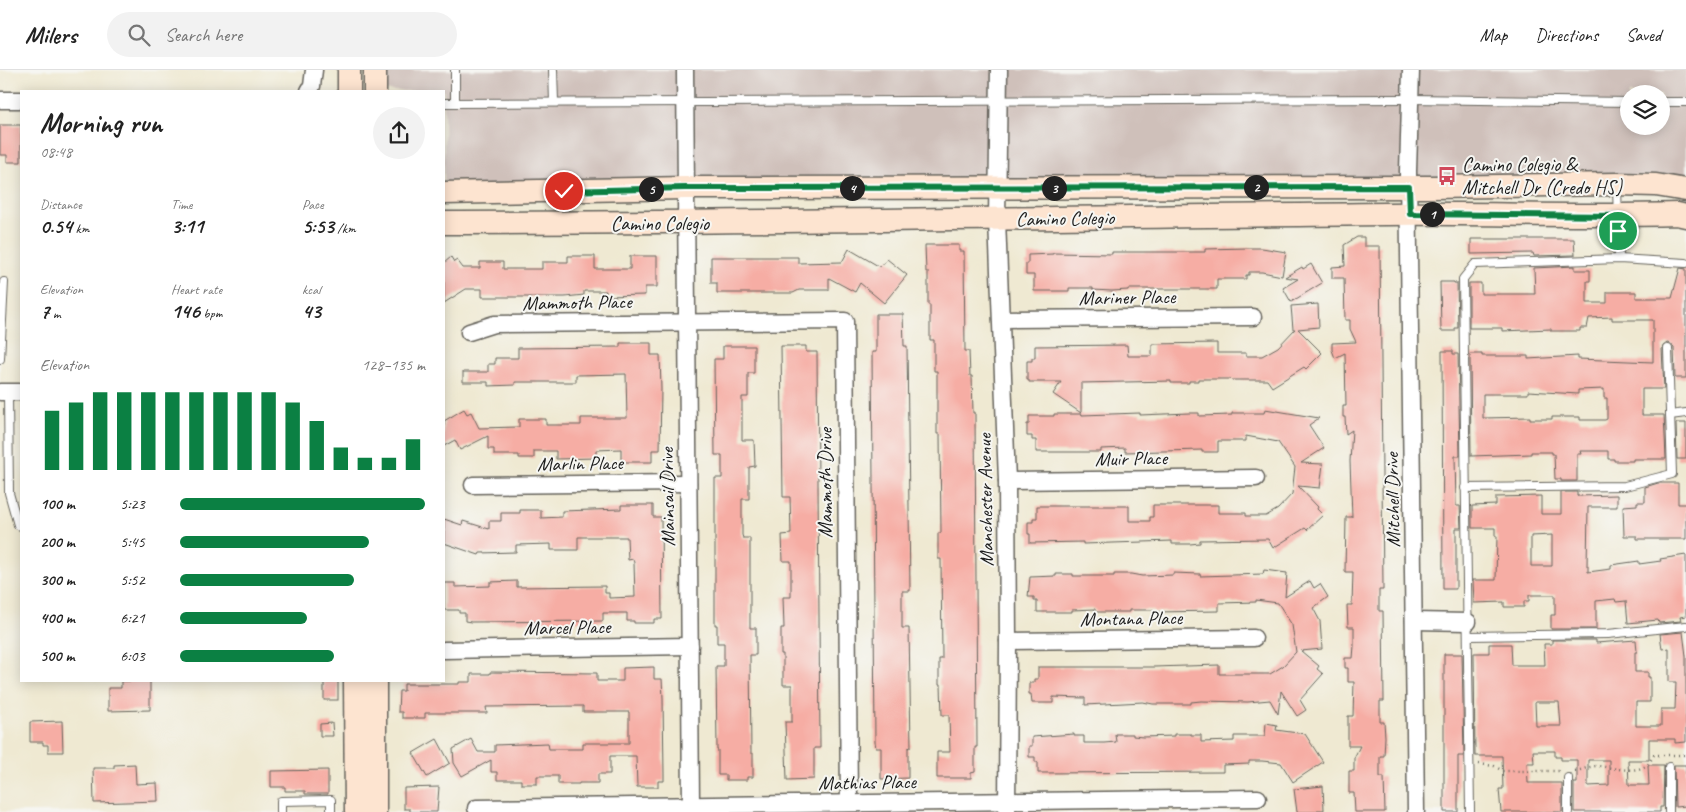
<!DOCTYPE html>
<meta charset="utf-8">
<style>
body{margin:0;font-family:Caveat,sans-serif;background:#f2f2f2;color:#222;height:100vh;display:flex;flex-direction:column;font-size:19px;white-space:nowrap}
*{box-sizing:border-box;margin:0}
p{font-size:16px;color:#767676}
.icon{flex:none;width:28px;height:28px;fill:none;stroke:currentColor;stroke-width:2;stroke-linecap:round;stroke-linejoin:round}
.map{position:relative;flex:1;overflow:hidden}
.side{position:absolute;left:20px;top:20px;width:425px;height:592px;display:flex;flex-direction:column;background:#fff;border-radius:0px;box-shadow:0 2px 12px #0003}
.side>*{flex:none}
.controls{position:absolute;left:1620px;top:15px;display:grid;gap:10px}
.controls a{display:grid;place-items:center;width:50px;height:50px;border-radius:50%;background:#fff;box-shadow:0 2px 12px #0003;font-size:25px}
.pin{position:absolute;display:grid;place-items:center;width:42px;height:42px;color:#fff;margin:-21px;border:2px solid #fff;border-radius:50%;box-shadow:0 1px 5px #0007}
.km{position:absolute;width:25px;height:25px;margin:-12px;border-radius:50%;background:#222;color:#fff;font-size:14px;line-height:25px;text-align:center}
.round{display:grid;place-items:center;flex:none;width:52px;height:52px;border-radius:26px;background:#f2f2f2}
.headline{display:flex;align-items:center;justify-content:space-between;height:85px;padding:0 20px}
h1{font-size:28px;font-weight:600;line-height:38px}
.stats{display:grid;grid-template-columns:repeat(3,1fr);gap:8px;height:85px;padding:5px 20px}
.stats div{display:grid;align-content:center}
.stats b{font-size:21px;font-weight:600}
.stats small{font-size:14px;font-weight:400}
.stats p{font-size:14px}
.chart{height:140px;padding:10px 20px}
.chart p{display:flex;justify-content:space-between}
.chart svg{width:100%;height:90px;margin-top:5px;stroke:#0b8043;stroke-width:6}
ul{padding:0 20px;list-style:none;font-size:16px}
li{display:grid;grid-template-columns:80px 60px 1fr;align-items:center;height:38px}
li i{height:12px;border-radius:6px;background:#0b8043}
header{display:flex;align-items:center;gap:30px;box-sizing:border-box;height:70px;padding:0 25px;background:#fff;border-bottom:1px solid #e0e0e0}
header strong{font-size:24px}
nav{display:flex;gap:28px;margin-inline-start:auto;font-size:18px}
.search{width:350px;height:45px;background:#f2f2f2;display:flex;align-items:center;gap:12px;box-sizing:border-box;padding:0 18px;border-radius:28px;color:#767676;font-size:19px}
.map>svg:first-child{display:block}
.industrial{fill:#cfc0ba;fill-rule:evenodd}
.building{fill:#f6ada4;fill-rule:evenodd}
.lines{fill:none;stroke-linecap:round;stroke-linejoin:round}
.lane-casing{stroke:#66645c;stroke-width:10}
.street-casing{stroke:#66645c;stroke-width:19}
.secondary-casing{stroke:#66645c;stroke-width:25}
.path{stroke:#66645c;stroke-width:2.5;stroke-dasharray:1 4;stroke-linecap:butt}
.lane{stroke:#fff;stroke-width:8}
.street{stroke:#fff;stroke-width:16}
.secondary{stroke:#fde4d0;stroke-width:22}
.route-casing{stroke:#fff;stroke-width:10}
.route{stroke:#0b8043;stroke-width:6}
.labels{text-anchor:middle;stroke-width:4;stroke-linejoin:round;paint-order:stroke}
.poi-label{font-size:20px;fill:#1c1c1c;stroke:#f6f6f2;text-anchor:start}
.street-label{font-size:20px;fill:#1c1c1c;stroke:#f6f6f2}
</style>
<header>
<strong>Milers</strong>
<div class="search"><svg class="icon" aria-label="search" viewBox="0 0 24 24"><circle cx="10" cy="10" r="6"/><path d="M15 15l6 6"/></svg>Search here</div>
<nav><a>Map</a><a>Directions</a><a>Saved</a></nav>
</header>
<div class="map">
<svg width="1686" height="742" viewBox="0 0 1686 742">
<rect width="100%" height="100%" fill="#f6f6f2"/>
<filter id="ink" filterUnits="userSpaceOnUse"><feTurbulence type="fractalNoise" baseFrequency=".02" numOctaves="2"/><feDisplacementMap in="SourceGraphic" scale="10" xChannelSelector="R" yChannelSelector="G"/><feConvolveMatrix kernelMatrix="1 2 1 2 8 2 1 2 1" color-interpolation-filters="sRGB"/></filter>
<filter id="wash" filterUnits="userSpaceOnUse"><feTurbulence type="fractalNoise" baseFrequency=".0096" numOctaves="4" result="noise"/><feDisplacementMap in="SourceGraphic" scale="20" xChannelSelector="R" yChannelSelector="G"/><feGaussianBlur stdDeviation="1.12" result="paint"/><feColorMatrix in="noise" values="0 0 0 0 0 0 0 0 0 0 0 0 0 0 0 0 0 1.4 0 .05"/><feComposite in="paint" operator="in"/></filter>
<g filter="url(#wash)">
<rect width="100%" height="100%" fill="#efe9d2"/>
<!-- industrial -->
<path class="industrial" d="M375 0H1686V120L444 123V21H375ZM1629 24H1661V56H1629Z"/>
<g id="blocks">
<!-- building -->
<g class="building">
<polygon points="0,55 21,55 21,92 7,92 7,85 0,85"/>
<polygon points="1357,167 1364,167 1364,176 1380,176 1383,520 1379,520 1379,541 1383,541 1384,631 1380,631 1380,652 1384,652 1385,667 1384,686 1380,686 1380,707 1384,707 1385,742 1355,742 1354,723 1349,723 1349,701 1354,701 1354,688 1360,676 1348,676 1348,646 1353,646 1354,612 1348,612 1348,598 1345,598 1345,588 1353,588 1354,576 1354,557 1348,557 1347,535 1352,535 1353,502 1345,502 1346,447 1352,447 1350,391 1352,360 1346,364 1345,347 1343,347 1343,336 1346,336 1345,283 1335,288 1332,280 1332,273 1356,272 1350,259 1350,250 1345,250 1344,208 1332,208 1332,197 1345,196 1344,175"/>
<polygon points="1471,169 1574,169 1575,185 1534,186 1533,183 1471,184"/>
<polygon points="925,175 959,175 959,181 964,181 965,281 969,281 970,306 972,306 973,343 975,343 977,677 975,677 975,702 971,703 971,708 937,708 937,682 950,682 949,645 942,645 941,615 939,615 939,589 942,589 941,489 938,489 938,463 941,463 940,364 937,364 937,301 934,301 934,270 930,270 930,235 928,235 928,202 926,202"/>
<polygon points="1247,178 1262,178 1286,182 1282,206 1262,202 1249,202 1249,205 1246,205 1246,209 1217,209 1217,219 1128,219 1128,220 1112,221 1093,220 1093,218 1069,218 1069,221 1034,221 1034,205 1026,205 1026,193 1028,193 1028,185 1053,184 1053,183 1112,184 1112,182 1205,182 1205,179"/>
<polygon points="849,179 880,197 887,189 907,205 884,233 860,213 855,222 829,208 829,220 799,220 793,223 717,223 717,213 711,213 711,187 798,187 798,193 842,192"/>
<polygon points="568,186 595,186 595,199 630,199 630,186 657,186 657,217 645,217 645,225 606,226 606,221 584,221 584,225 565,227 482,227 482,219 466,219 444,233 444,193 451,187 454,192 457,190 463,198 480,198 480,192 503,192 503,199 542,199 542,192 568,192"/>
<polygon points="1311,194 1322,213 1291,232 1283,218 1298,209 1285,207 1302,197 1303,199"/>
<path d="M1575 196V200H1590V211H1587V233H1607V222H1636V228H1672L1680 198 1686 199V308H1675L1674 278 1671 274 1667 273 1663 276 1662 279 1664 319H1642V345H1664L1666 389H1633V391H1614V389H1608V381H1580L1581 384H1577V411H1561V409H1555L1554 384H1552V382H1531V384L1471 386 1470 284H1482V286H1528V289L1578 286V289L1653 292V250H1612V247L1589 248 1587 258H1580V261H1551V259L1502 261V258H1469V213H1481V224H1535L1534 198ZM1604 319V328H1607V349L1605 350H1580V347H1552V349H1530V347L1483 348V324H1528V321L1578 324V320Z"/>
<polygon points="1440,212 1454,212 1454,213 1457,213 1458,258 1455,258 1455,261 1441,261"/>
<polygon points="1318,234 1319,257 1298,259 1322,283 1306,299 1304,297 1272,317 1267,310 1231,310 1231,309 1198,309 1198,311 1189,311 1189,313 1171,313 1171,311 1081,313 1081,343 1053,324 1061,312 1029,312 1029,310 1027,310 1027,291 1032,291 1032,288 1035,288 1035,276 1127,275 1128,286 1152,286 1152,274 1217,273 1217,283 1246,283 1246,286 1262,286 1278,277 1295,259 1293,259 1291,236"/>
<polygon points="876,244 903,244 904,276 907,276 910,521 902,521 902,558 909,558 911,677 908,678 908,708 881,709 881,678 876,678 875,672 872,282 876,282"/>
<polygon points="620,273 651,273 651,285 660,285 661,319 660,380 652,380 652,392 621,392 621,379 596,380 596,388 556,389 556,381 534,381 534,388 519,388 519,385 494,385 494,379 488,379 488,366 460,380 455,370 444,376 444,351 464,339 467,344 471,342 479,358 519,357 519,349 546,349 546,355 581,355 581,348 627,348 626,304 576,305 576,312 515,312 515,315 488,316 488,312 463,312 463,302 488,302 488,294 495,294 495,288 518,288 518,278 620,277"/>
<polygon points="723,276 754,276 754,303 748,303 748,327 742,327 742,370 754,370 755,396 749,397 749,429 742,429 742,465 743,468 750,468 750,558 756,558 756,585 750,585 751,683 753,683 753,707 747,707 747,710 726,710 726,705 718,705 718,680 717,680 716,596 724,596 724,573 717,573 717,555 715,555 715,408 722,408 722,385 715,385 714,289 723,289"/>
<polygon points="781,276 806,276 806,282 817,282 820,678 814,678 814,709 787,710 785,652 792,652 792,615 783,615 783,584 781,584 781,558 784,558 783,527 791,527 791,491 783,491 782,465 791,464 790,427 783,427"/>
<polygon points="1442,281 1453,281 1453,284 1458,284 1460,386 1455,386 1456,436 1460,436 1461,458 1456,458 1456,519 1443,519"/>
<polygon points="1265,339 1319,348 1309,355 1324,378 1301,393 1323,394 1320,418 1298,416 1318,437 1317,439 1323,445 1307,460 1305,458 1273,478 1268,469 1200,470 1200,473 1190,474 1172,474 1172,471 1083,474 1083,472 1030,473 1030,464 1028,464 1028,452 1033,452 1033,448 1037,448 1037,436 1129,436 1129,451 1150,451 1150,447 1153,447 1153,435 1218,435 1218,443 1246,443 1246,446 1266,446 1278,439 1292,424 1295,397 1278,372 1246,366 1246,371 1218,371 1218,382 1202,382 1202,380 1125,382 1125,378 1101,379 1101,382 1036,382 1036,370 1032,370 1032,366 1027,366 1027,354 1029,354 1029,346 1054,346 1054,344 1082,344 1082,345 1140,343 1140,345 1189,343 1199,343 1199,346 1232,345 1232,343 1264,343"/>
<polygon points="1676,353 1686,353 1686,389 1677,389"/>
<polygon points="1658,413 1678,413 1678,434 1686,434 1686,469 1637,469 1637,466 1624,466 1623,436 1637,435 1637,432 1645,432 1645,417"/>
<path d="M1561 422H1577V426L1617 425V437H1588L1587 496H1588V502L1611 499V495L1639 491V494L1661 491 1660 489 1686 485V546L1680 547 1681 551 1659 553 1658 550 1628 553 1626 531 1616 532 1615 529 1596 531V559H1551V545H1555V525H1529V531H1524V537H1504V532L1474 533 1473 510H1496L1497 466H1495V458H1472V436L1496 435V427L1541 426V444H1561ZM1552 465V496H1531V466Z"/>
<polygon points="621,435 653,435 653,447 661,447 662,549 654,549 654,553 634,553 634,551 627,551 627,543 603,543 603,551 471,552 465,551 465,543 459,543 459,540 444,540 444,513 455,513 455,517 490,516 490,512 517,511 517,517 605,516 605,523 609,523 609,528 635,527 634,493 633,489 628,490 627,467 578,467 578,480 551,480 551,474 516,475 516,482 480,483 479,485 444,473 444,449 462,455 463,451 489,459 489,451 501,451 501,443 520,443 520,440 541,440 541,448 562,447 562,441 621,439"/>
<polygon points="1264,500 1287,503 1285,527 1310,511 1314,518 1320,514 1328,527 1313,538 1320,551 1322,579 1301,581 1319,596 1317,599 1323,604 1300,630 1306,640 1297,646 1281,621 1278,644 1270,630 1248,632 1201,631 1191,632 1191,634 1153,634 1143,632 1085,635 1085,628 1053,627 1053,633 1032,633 1031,624 1029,624 1029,613 1034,613 1034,609 1038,609 1038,597 1154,597 1219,595 1219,604 1270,604 1283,596 1296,582 1292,555 1278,533 1256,530 1256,532 1219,533 1219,541 1154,542 1154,540 1129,540 1129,542 1095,542 1095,539 1072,540 1072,542 1037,542 1037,531 1034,531 1034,527 1028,527 1030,507 1056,506 1056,504 1073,504 1073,506 1114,506 1114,504 1131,504 1142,506 1173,505 1173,503 1200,504 1200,506 1233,505 1263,504"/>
<path d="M1683 562 1686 586V672L1675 673V669H1649V690H1628L1629 715H1649L1648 695H1664L1663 737H1660V742H1574V713H1577V690H1561V687H1555V681H1533L1534 693H1527L1528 713H1562V742H1501L1499 719H1503L1502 686H1475L1474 583H1489V574H1511L1512 595H1545L1544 574H1552V570H1596V573L1636 570 1637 582H1635V602H1648V607H1650V632H1636V656H1661V639H1675L1676 612H1669V578L1662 579 1660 564ZM1535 632H1559L1561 656H1536ZM1588 690H1609V715L1588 716Z"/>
<polygon points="1444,584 1462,584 1464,686 1458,686 1458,742 1444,742"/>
<polygon points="654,597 654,609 662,609 663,628 664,705 664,711 658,711 658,717 637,717 636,686 610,686 610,704 598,704 598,713 579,713 579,714 558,714 558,706 537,706 537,714 521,714 521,710 497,710 497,702 491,702 491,690 462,706 454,693 453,679 471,669 478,682 495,682 495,675 548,673 549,679 583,679 583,673 629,673 629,642 583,642 583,636 486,637 487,643 425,643 425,648 402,648 402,642 398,642 399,621 404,621 404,614 459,614 459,612 471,612 471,604 490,604 490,602 597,603 597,611 623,611 623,598"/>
<polygon points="121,611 150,611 150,640 108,641 108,618 121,618"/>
<rect x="324" y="611" width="14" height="19"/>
<polygon points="62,651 63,682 48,682 48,675 43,675 43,672 30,672 30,652"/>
<polygon points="332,653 333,666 320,666 320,654"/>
<polygon points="1266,653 1277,655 1276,660 1305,664 1323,692 1293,712 1281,693 1262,691 1249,691 1249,694 1223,695 1223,702 1038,703 1038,692 1035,692 1035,687 1029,687 1029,676 1032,676 1032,667 1074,664 1074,666 1084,666 1084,673 1104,673 1116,672 1115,664 1133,664 1133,666 1143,667 1174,666 1174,664 1191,664 1191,665 1201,665 1201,672 1234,671 1234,666 1265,666"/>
<polygon points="437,669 450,693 427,707 413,683"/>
<polygon points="135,694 136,714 157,713 158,731 94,733 93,698 114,698 114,695"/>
<polygon points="1674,695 1686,695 1686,736 1675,737"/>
<polygon points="328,700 328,724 305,724 305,721 285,721 285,717 271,717 271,701"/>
<polygon points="1323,716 1324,740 1317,740 1317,742 1297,742 1294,719"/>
<polygon points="439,717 437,742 410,742 410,739 404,739 404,718"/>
</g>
</g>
</g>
<g filter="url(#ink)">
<use href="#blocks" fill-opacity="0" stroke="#66645c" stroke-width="1"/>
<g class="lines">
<!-- lane casing -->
<g class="lane-casing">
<g id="lane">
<polyline points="455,0 455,33"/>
<polyline points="553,0 554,32"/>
<polyline points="1661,32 1686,32"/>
<polyline points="444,33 1411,29 1629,32"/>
<polyline points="1617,116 1619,189"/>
<polyline points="0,289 4,212"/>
<polyline points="8,322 9,423 18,455 21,456"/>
<polyline points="1670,345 1686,343"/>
<polyline points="1465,418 1625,416 1672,404 1668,279"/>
<polyline points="1469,566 1608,564 1686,556"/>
<polyline points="1669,697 1669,742"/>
<polyline points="1568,708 1568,742"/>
<polyline points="281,742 281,731 331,730 331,742"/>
<polyline points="1470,742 1463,209 1475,194 1619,189 1686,193"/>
</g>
</g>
<!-- street casing -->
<g class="street-casing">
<g id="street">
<polyline points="685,0 691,735"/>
<polyline points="999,0 997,149 1007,411 1008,571 1007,742"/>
<polyline points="1411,0 1408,101 1416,742"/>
<polyline points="309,21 312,16 314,0"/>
<polyline points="0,30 21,30"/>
<polyline points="1001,249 1253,247"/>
<polyline points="469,262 494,254 845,251 849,733"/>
<polyline points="0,322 21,322"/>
<polyline points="1007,411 1256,408"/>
<polyline points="473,415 688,413"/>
<polyline points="1414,551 1468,552"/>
<polyline points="1008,571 1254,568"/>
<polyline points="444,580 690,576"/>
<polyline points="476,738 1258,728"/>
</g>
</g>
<!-- secondary casing -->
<g class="secondary-casing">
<g id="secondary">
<polyline points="349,0 349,21"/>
<polyline points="375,0 375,21"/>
<polyline points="444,123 685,118 1432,117 1617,114 1656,115 1686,120"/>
<path d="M444 153C758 153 1072 147 1386 144 1483 143 1580 147 1677 144L1686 146"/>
<polyline points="355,611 356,742"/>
<polyline points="375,611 375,742"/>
</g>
</g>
<!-- path -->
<g class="path">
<polyline points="1479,694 1494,696 1503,701 1562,701"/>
<path d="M1575 701C1583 700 1589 696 1598 696 1610 697 1637 705 1648 694 1650 692 1652 688 1654 685H1686"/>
</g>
<!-- lane -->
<use href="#lane" class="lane"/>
<!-- street -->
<use href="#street" class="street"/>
<!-- secondary -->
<use href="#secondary" class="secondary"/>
</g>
</g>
<g class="lines" filter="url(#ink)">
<!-- route casing -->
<g class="route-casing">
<polyline id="route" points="564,121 685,118 1409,117 1410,144 1618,146 1618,161"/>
</g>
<!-- route -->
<use href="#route" class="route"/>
</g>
<!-- icons -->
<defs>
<g id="bus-bare" transform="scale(1.5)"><path d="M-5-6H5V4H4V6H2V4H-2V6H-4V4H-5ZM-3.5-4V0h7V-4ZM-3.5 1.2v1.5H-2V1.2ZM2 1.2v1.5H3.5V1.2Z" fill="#d1495b" stroke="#f6f6f2" stroke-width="2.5" paint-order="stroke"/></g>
</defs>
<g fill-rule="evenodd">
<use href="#bus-bare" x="1447" y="106"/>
</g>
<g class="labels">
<!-- poi labels -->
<g class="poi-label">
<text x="1462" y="101">Camino Colegio &amp;<tspan x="1462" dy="23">Mitchell Dr (Credo HS)</tspan></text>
</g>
<!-- street labels -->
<g class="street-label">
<text transform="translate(1065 148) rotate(-1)" y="7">Camino Colegio</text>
<text x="660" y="160">Camino Colegio</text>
<text transform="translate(1127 227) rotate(-1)" y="7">Mariner Place</text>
<text transform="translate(577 232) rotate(-1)" y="7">Mammoth Place</text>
<text transform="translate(1131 388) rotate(-1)" y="7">Muir Place</text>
<text transform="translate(580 393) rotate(-1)" y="7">Marlin Place</text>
<text transform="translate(825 413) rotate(-90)" y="7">Mammoth Drive</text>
<text transform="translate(667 427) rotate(-91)" y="7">Mainsail Drive</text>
<text transform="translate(985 430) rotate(-91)" y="7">Manchester Avenue</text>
<text transform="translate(1392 430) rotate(-91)" y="7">Mitchell Drive</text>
<text transform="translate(1131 548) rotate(-1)" y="7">Montana Place</text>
<text transform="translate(567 557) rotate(-1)" y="7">Marcel Place</text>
<text transform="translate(867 712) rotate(-1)" y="7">Mathias Place</text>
</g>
</g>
</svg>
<div class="controls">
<a><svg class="icon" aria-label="layers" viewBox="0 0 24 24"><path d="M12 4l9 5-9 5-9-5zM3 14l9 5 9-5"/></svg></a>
</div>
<div class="pin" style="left:1618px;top:161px;background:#1e9e55"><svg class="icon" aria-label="arrive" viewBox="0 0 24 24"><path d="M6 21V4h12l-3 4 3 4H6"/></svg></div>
<div class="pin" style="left:564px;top:121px;background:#d93025"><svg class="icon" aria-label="check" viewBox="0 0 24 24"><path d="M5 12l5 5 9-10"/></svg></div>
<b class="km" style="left:1432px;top:144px">1</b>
<b class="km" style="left:1256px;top:117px">2</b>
<b class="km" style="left:1054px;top:118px">3</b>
<b class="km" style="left:852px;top:118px">4</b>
<b class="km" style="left:651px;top:119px">5</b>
<section class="side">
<div class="headline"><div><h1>Morning run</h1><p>08:48</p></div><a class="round"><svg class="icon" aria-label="share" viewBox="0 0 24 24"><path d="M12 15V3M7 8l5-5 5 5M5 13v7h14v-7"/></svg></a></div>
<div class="stats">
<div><p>Distance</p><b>0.54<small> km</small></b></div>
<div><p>Time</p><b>3:11</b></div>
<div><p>Pace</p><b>5:53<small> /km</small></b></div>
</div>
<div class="stats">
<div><p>Elevation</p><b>7<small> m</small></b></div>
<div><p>Heart rate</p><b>146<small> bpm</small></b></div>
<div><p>kcal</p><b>43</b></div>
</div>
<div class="chart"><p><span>Elevation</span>128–135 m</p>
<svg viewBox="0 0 160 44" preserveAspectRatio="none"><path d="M5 44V15M15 44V11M25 44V6M35 44V6M45 44V6M55 44V6M65 44V6M75 44V6M85 44V6M95 44V6M105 44V11M115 44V20M125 44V33M135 44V38M145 44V38M155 44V29"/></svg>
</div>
<ul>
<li><b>100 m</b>5:23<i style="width:100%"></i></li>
<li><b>200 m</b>5:45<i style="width:77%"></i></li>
<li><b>300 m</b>5:52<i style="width:71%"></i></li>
<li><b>400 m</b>6:21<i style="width:52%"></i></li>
<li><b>500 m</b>6:03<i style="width:63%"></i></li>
</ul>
</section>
</div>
